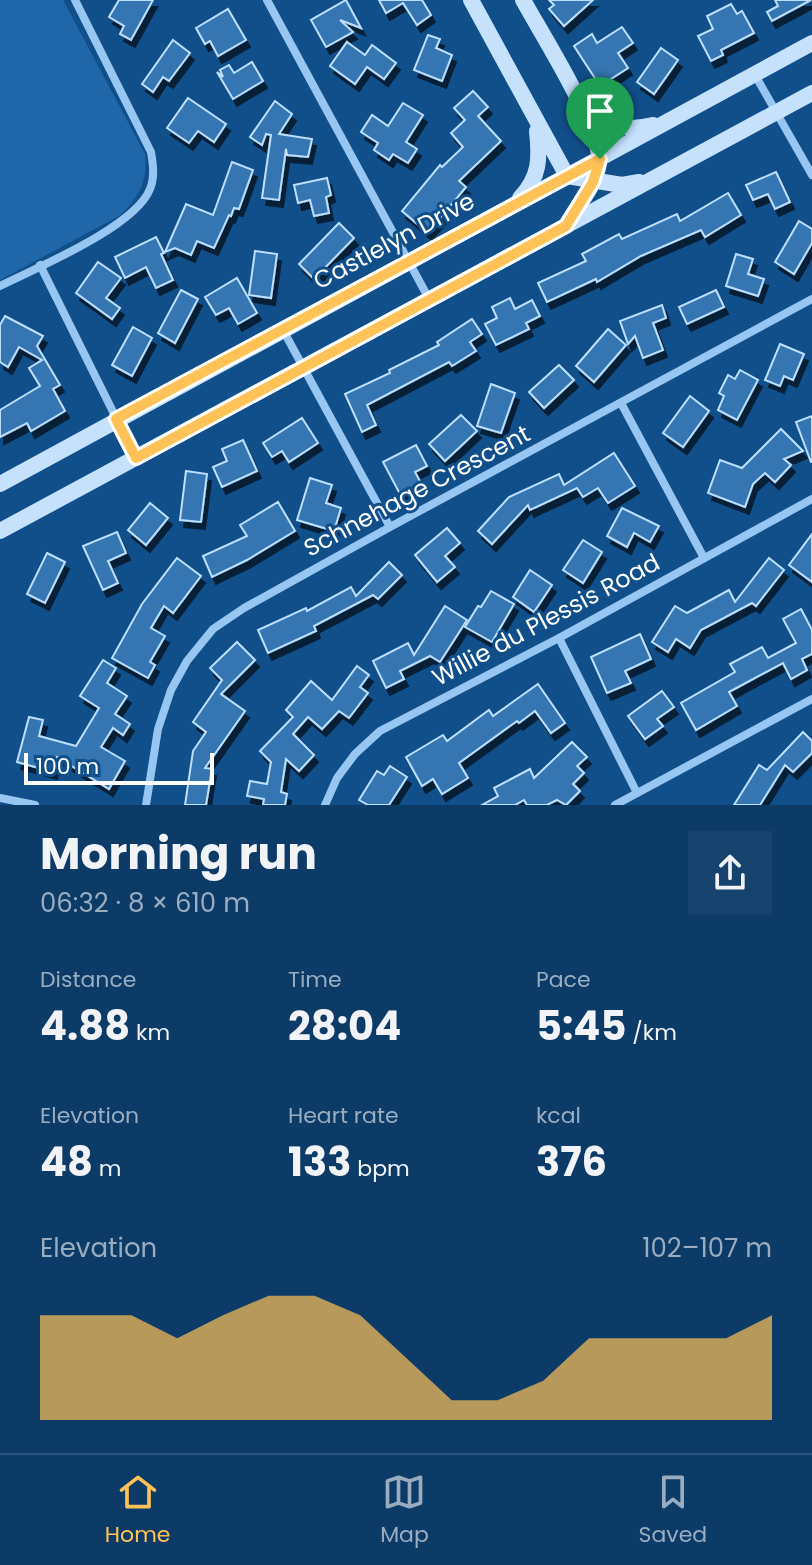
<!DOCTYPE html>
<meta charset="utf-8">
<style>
body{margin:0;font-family:Poppins,sans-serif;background:#16426e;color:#f1f3f6;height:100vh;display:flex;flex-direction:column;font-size:30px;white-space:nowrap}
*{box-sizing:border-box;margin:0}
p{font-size:26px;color:#9aadc0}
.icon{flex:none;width:44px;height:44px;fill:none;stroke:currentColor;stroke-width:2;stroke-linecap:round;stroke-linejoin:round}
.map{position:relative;height:805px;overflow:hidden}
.details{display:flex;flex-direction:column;background:#0d3b68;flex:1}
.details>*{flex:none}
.scale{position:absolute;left:24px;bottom:20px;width:190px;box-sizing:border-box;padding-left:8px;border:4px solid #fff;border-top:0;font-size:22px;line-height:28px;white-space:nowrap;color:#fff;-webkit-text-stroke:6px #114f8b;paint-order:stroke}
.pin{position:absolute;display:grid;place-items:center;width:68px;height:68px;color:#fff;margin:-82px -34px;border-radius:50% 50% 50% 0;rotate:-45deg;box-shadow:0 0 8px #0007}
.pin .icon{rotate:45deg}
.round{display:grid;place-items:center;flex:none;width:84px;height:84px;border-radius:0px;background:#16426e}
.summary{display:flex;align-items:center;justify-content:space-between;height:136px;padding:0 40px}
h1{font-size:44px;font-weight:700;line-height:60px}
.figures{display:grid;grid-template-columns:repeat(3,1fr);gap:12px;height:136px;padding:8px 40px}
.figures div{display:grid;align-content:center}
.figures b{font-size:40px;font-weight:700}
.figures small{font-size:22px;font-weight:400}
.figures p{font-size:22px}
.chart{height:224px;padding:16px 40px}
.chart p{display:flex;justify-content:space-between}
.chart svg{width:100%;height:144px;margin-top:8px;fill:#ffc257;opacity:.7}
.menu{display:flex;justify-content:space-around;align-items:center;height:112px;border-top:2px solid #2d557c;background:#0d3b68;font-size:22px;color:#9aadc0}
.menu a{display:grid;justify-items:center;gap:4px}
.menu .on{color:#ffc257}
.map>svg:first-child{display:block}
.green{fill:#1f67a9}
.building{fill:#3476b2;stroke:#bddffd;stroke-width:2;filter:url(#shadow)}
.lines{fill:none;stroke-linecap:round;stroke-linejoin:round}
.street{stroke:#97c6f2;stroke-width:8}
.secondary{stroke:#c5e1fc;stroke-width:16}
.route-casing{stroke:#fff;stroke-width:16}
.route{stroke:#ffc257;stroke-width:10}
.labels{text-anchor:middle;stroke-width:6;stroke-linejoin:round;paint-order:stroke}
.street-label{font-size:24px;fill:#fff;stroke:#114f8b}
</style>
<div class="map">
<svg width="812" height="805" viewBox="0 0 812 805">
<defs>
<filter id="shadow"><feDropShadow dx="4" dy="7" stdDeviation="0" flood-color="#0009"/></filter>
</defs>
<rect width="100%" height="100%" fill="#114f8b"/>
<!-- green -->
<path class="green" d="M0 0H63L145 154C148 182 139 197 119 216L0 280Z"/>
<!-- building -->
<g class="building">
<polygon points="119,0 153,0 131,40 120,34 124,26 109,17"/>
<polygon points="346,0 361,28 340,20 353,32 326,47 311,20"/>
<polygon points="379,0 422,0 431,15 417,25 403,3 386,13"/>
<polygon points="549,0 593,0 564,26 549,9 554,5"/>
<polygon points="775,0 811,0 772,21 767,12 778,6"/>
<polygon points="731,4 737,14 742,11 754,33 721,50 723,55 711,61 698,36 713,29 707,16"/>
<polygon points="228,9 246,40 218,56 210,41 205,44 196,28"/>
<polygon points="622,27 633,43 618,53 628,68 600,86 574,46 592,34 597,43"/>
<polygon points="428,35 440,39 436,48 452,55 442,81 414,70"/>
<polygon points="173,40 190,53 169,81 163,77 153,92 142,84"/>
<polygon points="347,42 365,55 372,45 396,63 384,79 367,67 355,84 330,66"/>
<polygon points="661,48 678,60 654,94 637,82"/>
<polygon points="252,62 263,81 233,99 217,72 223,77 220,70 229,65 234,73"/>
<polygon points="473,91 488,107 478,116 501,141 459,181 466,187 428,233 402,211 440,165 442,167 463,147 451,133 465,120 454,108"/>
<polygon points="188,98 226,124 214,142 198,131 189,143 167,128"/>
<polygon points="275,101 292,114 279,134 312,139 308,157 287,155 286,149 279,200 262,198 271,135 266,134 262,145 250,137"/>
<polygon points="403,103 423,115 406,142 417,149 408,163 393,154 389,160 374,150 378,143 361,132 372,115 388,126"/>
<polygon points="232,162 253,170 239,209 234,208 231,216 229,215 214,248 197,241 191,255 175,248 165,252 186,204 213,215"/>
<polygon points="776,172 790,202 775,209 768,194 753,200 746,185"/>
<polygon points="327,178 331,195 326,197 329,213 314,216 310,200 298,203 294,185"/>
<polygon points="728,193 741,215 705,237 701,230 641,256 597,282 596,279 547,302 538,283 586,261 582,254 619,234 622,239 677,214 680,221"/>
<polygon points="799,221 812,229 812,243 794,274 775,262"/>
<polygon points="339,223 354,238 314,279 299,264"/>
<polygon points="156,237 164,253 161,254 173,280 156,288 146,267 125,278 115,257"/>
<polygon points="255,251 277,254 271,298 249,295"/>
<polygon points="736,254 753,259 748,274 764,279 758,296 726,286"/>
<polygon points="98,262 121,278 106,298 120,308 112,319 76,293"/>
<polygon points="237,278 257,313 238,324 229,308 216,315 205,297"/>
<polygon points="181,290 198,299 175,343 158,333"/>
<polygon points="716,290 724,307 687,324 679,307"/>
<polygon points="510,298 515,309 532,300 540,316 526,323 529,329 496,345 485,324 497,318 492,307"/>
<polygon points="662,305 666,318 653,323 663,350 643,358 635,336 628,344 620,321"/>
<polygon points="5,316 43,336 37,346 60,385 53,389 65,411 31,431 27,423 0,437 0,410 40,386 29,368 42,360 19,347 8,367 0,362 0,325"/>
<polygon points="472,319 482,334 470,342 476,351 452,366 449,362 367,405 376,425 362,432 345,394 390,373 389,370 439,345 437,342"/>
<polygon points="133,327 152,338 132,376 112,365"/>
<polygon points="608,329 626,345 594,382 576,366"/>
<polygon points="780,344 804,354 793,380 784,376 780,386 765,380"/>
<polygon points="559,365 574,380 544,408 529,392"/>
<polygon points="740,370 758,380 737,420 718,410 724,396 719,393 728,375 735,379"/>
<polygon points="491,384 515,393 501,433 477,426"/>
<polygon points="690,396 709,411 683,447 663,433"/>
<polygon points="461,415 477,431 445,461 429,444"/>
<polygon points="812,416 812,462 811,462 796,422"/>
<polygon points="302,418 318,443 289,462 282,451 272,457 263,443"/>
<polygon points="781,429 803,451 784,459 791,465 775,482 765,473 753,484 745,507 708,493 720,460 742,468"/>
<polygon points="243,440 257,471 222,487 213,467 227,461 222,449"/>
<polygon points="416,445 427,466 415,472 422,485 401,496 383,462"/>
<polygon points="614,453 635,486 608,503 598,488 583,497 577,488 530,510 528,505 492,544 478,531 509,497 559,474 564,485"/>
<polygon points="186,471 207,474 201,522 180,520"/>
<polygon points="310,478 332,485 326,503 341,508 334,531 297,520"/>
<polygon points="278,502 295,531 247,560 212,577 203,556 247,536 240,525"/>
<polygon points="150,503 168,518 146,545 128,530"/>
<polygon points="622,508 659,526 650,542 634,533 627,547 607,536"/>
<polygon points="447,528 460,543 445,556 455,567 437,582 415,555"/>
<polygon points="117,532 126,553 108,561 118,583 103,590 83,546"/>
<polygon points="812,534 812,582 789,565"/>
<polygon points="583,540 602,552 583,583 563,570"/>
<polygon points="47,553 65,562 45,603 27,594"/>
<polygon points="177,558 201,576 173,613 164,606 151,628 165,636 150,662 155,665 148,678 112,658 142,604"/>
<polygon points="769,558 784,570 756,606 752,603 701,630 690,648 676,639 668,652 652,642 675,606 687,613 729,590 735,602"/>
<polygon points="389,562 402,575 378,599 373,595 314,626 316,631 268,653 258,630 306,608 307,611 351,587 356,596"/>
<polygon points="530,570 552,585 534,612 513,597"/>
<polygon points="491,591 514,604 492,642 465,627 478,606 481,607"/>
<polygon points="445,606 467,620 440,662 430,656 400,671 404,679 386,688 373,661 408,643 414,655"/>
<polygon points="801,609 812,630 812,654 802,659 807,670 791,679 783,663 729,692 737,706 696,730 681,703 735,672 730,664 762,647 768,658 796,643 783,619"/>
<polygon points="640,634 651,659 625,671 631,683 607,693 591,657"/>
<polygon points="237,642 255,660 221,694 245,711 205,768 212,769 206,805 185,805 193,751 206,732 193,722 222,680 210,668"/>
<polygon points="103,660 116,668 107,683 127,696 115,714 130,724 123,735 113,728 101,747 125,761 109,789 57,757 53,772 17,762 29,717 43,720 39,736 76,746 99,708 80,696"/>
<polygon points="357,666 369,675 360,687 368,693 349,718 339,711 322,729 308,717 293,734 314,755 299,771 286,759 281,792 287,794 285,805 263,805 264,799 247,796 250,781 267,784 271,762 260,751 293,717 286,710 311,681 332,700"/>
<polygon points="538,684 565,723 551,733 535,711 519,723 517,721 459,763 468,778 442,794 433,779 422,786 406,757 443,735 447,741 489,710 493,716"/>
<polygon points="662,691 674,707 657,719 663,726 645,739 628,716"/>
<polygon points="803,732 812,741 812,753 793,772 785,765 760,805 734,805 759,765 767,770"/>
<polygon points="572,742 587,757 577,766 584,773 573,784 580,791 566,805 557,800 547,805 527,805 524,800 515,805 482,805 498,796 494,788 530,769 534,778"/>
<polygon points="390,766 407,777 389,805 368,805 359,800 377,771 384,775"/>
</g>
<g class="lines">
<!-- street -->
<g class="street">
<polyline points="267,0 429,299"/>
<polyline points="755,75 812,175"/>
<polyline points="40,265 136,458"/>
<path d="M0 286C38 267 135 227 150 189 155 177 153 164 151 152L75 0"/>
<polyline points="283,330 390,527"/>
<polyline points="621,403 704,558"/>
<polyline points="559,638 637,793"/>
<polyline points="0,798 35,805"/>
<polyline points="146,805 158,729 171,690 187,661 213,629 244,608 390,527 812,299"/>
<polyline points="325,805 337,778 355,754 380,731 559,638 812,499"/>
<polyline points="615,805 812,699"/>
</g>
<!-- secondary -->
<g class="secondary">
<polyline points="471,0 567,176 622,185 639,182"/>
<path d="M523 0C541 33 603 130 599 163 596 185 578 205 567 224"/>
<path d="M583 100C602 123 623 133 653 125"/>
<path d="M520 198C540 177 540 158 537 131"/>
<polyline points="0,484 812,43"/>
<polyline points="0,531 812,93"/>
</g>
</g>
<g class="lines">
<!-- route casing -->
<g class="route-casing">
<polygon id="route" points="600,159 593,182 566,226 136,458 116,419"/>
</g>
<!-- route -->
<use href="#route" class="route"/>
</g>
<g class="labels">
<!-- street labels -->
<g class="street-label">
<text transform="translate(394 241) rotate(-28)" y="8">Castlelyn Drive</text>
<text transform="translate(417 491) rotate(-28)" y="8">Schnehage Crescent</text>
<text transform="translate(546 620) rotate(-28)" y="8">Willie du Plessis Road</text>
</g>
</g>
</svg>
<div class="scale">100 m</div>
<div class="pin" style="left:600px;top:159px;background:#1e9e55"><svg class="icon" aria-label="arrive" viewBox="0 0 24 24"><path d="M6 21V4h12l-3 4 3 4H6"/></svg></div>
</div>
<section class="details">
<div class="summary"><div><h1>Morning run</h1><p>06:32 · 8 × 610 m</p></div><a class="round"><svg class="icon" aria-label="share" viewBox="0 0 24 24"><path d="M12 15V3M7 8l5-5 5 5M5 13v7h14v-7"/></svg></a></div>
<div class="figures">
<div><p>Distance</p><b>4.88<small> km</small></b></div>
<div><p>Time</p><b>28:04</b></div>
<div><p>Pace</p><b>5:45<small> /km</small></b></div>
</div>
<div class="figures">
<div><p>Elevation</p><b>48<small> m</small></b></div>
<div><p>Heart rate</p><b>133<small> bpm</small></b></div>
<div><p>kcal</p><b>376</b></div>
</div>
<div class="chart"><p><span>Elevation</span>102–107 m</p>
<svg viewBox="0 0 160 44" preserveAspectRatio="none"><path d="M0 44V12L10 12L20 12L30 19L40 12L50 6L60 6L70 12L80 25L90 38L100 38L110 32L120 19L130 19L140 19L150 19L160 12V44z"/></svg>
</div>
</section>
<nav class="menu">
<a class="on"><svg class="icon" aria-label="home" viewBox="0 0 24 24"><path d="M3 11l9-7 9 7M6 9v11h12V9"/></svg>Home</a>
<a><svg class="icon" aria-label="map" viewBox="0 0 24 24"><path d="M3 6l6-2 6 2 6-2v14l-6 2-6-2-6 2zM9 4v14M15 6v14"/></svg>Map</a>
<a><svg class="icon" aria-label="saved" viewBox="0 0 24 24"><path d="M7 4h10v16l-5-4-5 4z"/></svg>Saved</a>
</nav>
